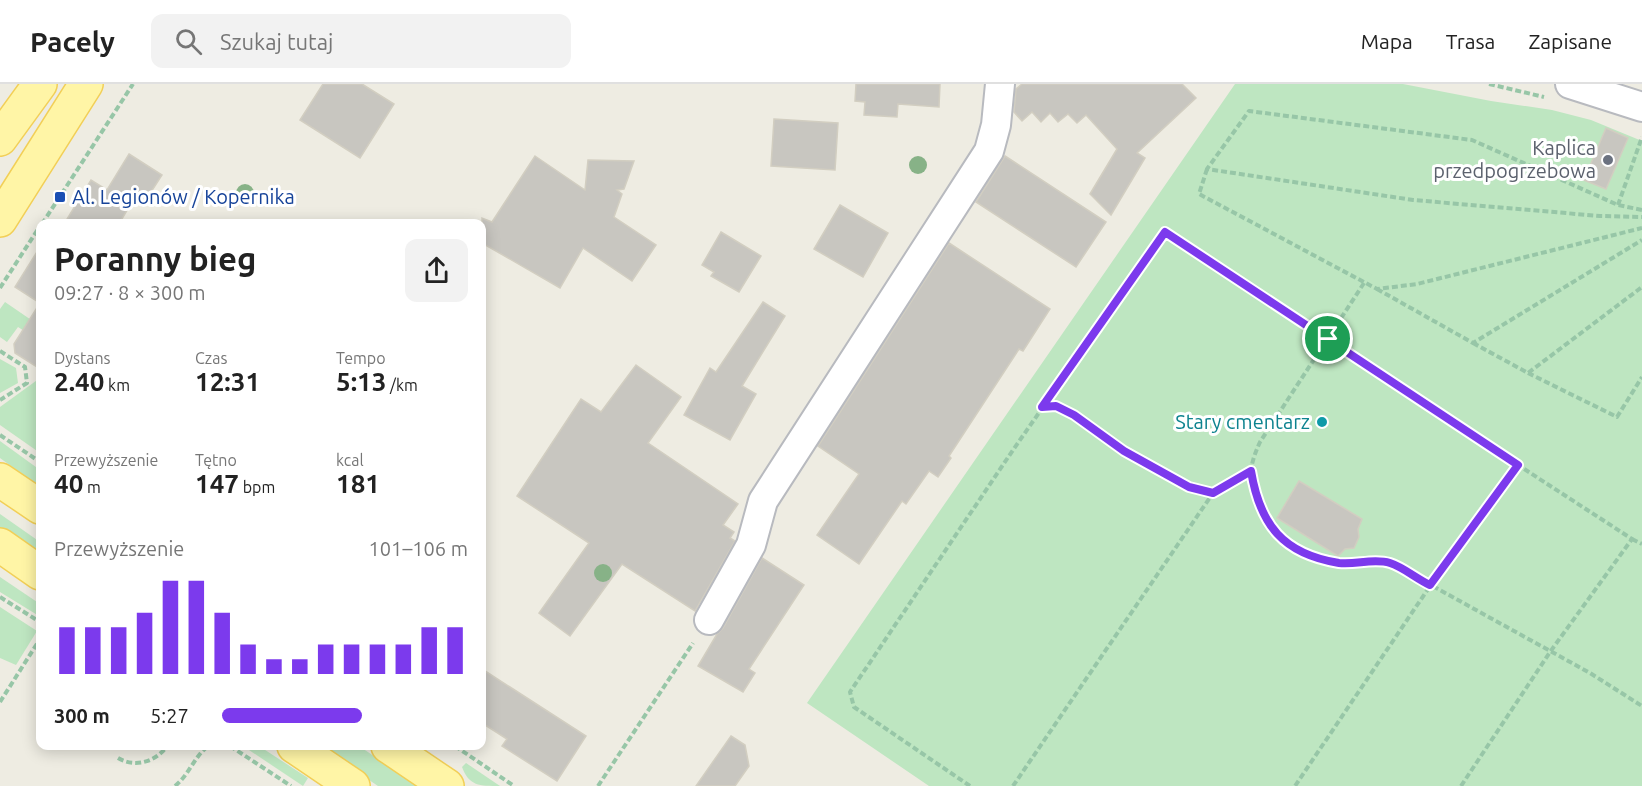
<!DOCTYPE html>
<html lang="pl">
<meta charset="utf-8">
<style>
body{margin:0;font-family:Ubuntu,sans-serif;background:#f2f2f2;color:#222;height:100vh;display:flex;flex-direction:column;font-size:22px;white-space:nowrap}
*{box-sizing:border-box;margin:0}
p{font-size:20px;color:#767676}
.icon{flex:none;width:33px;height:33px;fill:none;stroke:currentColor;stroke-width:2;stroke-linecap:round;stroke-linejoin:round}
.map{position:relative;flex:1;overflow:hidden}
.details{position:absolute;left:36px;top:135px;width:450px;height:531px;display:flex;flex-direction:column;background:#fff;border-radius:12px;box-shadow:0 3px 15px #0003}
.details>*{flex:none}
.pin{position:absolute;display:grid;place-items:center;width:51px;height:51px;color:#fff;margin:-26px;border:3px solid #fff;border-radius:50%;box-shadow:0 2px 6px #0007}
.round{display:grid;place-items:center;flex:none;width:63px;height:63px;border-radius:12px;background:#f2f2f2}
.summary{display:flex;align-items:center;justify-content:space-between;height:102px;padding:0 18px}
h1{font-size:33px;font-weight:700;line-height:45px}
.stats{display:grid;grid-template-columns:repeat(3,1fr);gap:9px;height:102px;padding:6px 18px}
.stats div{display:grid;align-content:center}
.stats b{font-size:26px;font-weight:700}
.stats small{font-size:16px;font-weight:400}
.stats p{font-size:16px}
.chart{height:168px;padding:12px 18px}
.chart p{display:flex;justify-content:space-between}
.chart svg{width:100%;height:108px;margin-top:6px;stroke:#7c3aed;stroke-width:6}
ul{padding:0 18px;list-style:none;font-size:20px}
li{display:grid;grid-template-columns:96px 72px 1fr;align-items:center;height:45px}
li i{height:15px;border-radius:8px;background:#7c3aed}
header{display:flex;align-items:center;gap:36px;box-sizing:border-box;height:84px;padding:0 30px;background:#fff;border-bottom:2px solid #e0e0e0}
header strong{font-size:28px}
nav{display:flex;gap:33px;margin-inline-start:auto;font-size:21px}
.search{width:420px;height:54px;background:#f2f2f2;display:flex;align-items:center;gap:15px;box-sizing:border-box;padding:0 21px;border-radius:12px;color:#767676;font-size:22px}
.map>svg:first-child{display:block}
.green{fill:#bee6c1}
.building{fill:#c8c6c0;stroke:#d2cec1;stroke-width:1.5}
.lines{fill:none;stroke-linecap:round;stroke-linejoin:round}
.minor-casing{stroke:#b8babf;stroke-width:32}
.major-casing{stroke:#f2cf57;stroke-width:36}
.path{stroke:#97c6a7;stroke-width:4;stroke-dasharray:6 3;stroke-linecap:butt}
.minor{stroke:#fff;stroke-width:28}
.major{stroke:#fff5a6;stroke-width:33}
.tree{fill:#87b287}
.route-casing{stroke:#fff;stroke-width:12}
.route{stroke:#7c3aed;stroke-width:8}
.worship-dot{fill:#6b7280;stroke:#fff;stroke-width:2}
.transit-dot{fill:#1a4fb4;stroke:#fff;stroke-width:2}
.culture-dot{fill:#0f9aa8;stroke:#fff;stroke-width:2}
.labels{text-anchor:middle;stroke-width:6;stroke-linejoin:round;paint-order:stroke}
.worship-label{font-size:20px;fill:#5b616d;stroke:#fff;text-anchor:end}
.transit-label{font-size:20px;fill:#164399;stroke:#fff;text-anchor:start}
.culture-label{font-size:20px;fill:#0d838f;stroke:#fff;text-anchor:end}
</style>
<header>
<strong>Pacely</strong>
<div class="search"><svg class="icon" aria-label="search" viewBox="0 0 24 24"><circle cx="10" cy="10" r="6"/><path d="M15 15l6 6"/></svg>Szukaj tutaj</div>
<nav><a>Mapa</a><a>Trasa</a><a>Zapisane</a></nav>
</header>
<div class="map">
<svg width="1642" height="702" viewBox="0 0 1642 702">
<rect width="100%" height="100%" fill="#eeece2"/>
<!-- green -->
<g class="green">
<polygon points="1235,0 1403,0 1491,17 1552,26 1591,36 1642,57 1642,702 929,702 807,619"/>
<polygon points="5,218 40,242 40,257 18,243 7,258 0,253 0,225"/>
<polygon points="0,275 16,284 18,299 0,309"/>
<polygon points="40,294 40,369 0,341 0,323"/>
<polygon points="0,357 40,386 40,403 0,374"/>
<polygon points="0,430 40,458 40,471 0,444"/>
<polygon points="0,493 40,520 39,532 0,508"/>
<polygon points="0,523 37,547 16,581 0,574"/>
<polygon points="243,662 259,662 308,694 303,702"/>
<polygon points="319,662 359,662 418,702 378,702"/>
<path d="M466 679 500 702C479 702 469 702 462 683Z"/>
</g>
<!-- building -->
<g class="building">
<polygon points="323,0 362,0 394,20 360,74 300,36"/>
<polygon points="856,0 940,0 939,23 898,20 897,33 864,31 865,18 855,17"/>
<polygon points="1022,0 1182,0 1196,14 1137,69 1145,74 1111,131 1090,110 1117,65 1086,31 1077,39 1068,30 1058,38 1050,29 1041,38 1032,28 1022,37 1014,28 1016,5"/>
<polygon points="774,35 838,39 835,86 771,82"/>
<polygon points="1606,44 1628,54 1606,105 1584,96"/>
<polygon points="129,70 162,91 142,122 133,116 119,140 64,140 91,96 107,106"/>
<polygon points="535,72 585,106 588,76 634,77 624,105 617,106 622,110 614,133 656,161 632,197 583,164 560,204 482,159 482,134 492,138"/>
<polygon points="1005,72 1106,138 1076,183 976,118"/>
<polygon points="840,121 888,149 863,193 814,165"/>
<polygon points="721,148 761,172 739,208 711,192 714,188 702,181"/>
<polygon points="949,159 1050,225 1023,267 1019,265 949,372 951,374 938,393 929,387 906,420 902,417 859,480 817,451 859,390 818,362"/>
<polygon points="40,163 40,285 15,269 14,260 40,219 15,203"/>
<polygon points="763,218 785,232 742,302 756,310 730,356 684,331 710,284 716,288"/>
<polygon points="636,281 681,313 648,359 738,420 723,441 734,448 730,454 735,457 695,527 622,480 570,552 539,529 589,459 517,412 581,315 601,328"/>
<polygon points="1299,397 1362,435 1358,445 1359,453 1354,464 1345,465 1338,472 1277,434"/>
<polygon points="762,474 804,501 749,585 755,589 743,608 698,582 717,550 723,544"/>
<polygon points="482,585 586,652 557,697 502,662 507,655 482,639"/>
<polygon points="731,652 745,661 749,682 735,702 696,702"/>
</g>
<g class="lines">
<!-- minor casing -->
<g class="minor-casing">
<g id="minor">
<polyline points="1570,0 1642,23"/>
<polyline points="709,536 751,461 763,417 989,67 996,41 1000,0"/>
</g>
</g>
<!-- major casing -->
<g class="major-casing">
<g id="major">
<polyline points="0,55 40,0"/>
<polyline points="0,136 86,0"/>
<polyline points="0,396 40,423"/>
<polyline points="0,461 40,489"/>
<polyline points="294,662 353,702"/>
<polyline points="388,662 447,702"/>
</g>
</g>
<!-- path -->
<g class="path">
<polyline points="1489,0 1544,13"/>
<polyline points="1207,85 1199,110 1377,205 1417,200 1642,144"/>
<polyline points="1618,121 1642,53"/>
<polyline points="1642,126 1618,121 1472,56 1249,27 1207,85 1413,116 1600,132 1642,133"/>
<polyline points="42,140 133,0"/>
<path d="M1364 199 1260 358C1256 367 1251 379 1251 389 1251 398 1255 407 1258 416 1270 454 1301 474 1341 479 1358 481 1373 476 1391 479L1590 589 1642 622"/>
<polyline points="0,204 40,142"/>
<polyline points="1377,205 1473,259 1642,156"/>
<polyline points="1473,259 1528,289 1642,203"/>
<polyline points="0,267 25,283 27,299 0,316"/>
<polyline points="1528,289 1617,333 1642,293"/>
<polyline points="1043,323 1056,322 1074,331 1124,367 1189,403 1213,409"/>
<polyline points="0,351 40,378"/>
<polyline points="1632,455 1642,460"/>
<polyline points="0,513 40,538"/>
<polyline points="0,618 40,555"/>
<polyline points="230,662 291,702"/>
<polyline points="455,662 514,702"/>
<path d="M118 674C135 684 156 678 167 662"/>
<path d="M175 702C189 691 194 673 208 662"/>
<polyline points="598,702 693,559"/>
<polyline points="970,702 854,623 850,608 1013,366 1165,148 1518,381 1430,502 1295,702"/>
<polyline points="1013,702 1213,409 1251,387"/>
<polyline points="1461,702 1550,568 1632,455 1518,381"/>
</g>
<!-- minor -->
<use href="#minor" class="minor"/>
<!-- major -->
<use href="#major" class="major"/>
</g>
<!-- trees -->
<g class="tree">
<circle cx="918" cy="81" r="9"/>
<circle cx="245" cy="109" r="9"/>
<circle cx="603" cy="489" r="9"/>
</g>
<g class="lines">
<!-- route casing -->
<g class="route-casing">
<path id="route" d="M1165 148 1518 381 1430 501C1417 495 1403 483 1390 479 1373 474 1356 481 1339 479 1283 470 1260 441 1251 387L1213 409 1189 403 1124 367 1074 331 1056 322 1042 323Z"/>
</g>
<!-- route -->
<use href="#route" class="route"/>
</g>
<!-- markers -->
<circle class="worship-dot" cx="1608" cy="76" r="6"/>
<rect class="transit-dot" x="54" y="107" width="12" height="12" rx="3"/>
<circle class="culture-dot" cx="1322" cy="338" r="6"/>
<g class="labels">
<!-- worship labels -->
<g class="worship-label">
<text x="1596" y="71">Kaplica<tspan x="1596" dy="23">przedpogrzebowa</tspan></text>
</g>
<!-- transit labels -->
<g class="transit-label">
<text x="72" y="120">Al. Legionów / Kopernika</text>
</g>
<!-- culture labels -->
<g class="culture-label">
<text x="1310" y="345">Stary cmentarz</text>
</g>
</g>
</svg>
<div class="pin" style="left:1328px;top:255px;background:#1e9e55"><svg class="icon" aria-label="arrive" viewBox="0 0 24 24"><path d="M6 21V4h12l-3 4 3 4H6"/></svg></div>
<section class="details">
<div class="summary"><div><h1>Poranny bieg</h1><p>09:27 · 8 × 300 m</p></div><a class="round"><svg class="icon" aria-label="share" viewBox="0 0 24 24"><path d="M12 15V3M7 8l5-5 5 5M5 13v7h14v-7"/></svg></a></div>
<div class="stats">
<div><p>Dystans</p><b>2.40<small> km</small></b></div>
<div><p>Czas</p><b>12:31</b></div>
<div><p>Tempo</p><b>5:13<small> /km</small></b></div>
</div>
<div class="stats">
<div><p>Przewyższenie</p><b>40<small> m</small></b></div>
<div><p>Tętno</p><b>147<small> bpm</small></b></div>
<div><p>kcal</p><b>181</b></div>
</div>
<div class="chart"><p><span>Przewyższenie</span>101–106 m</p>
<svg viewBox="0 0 160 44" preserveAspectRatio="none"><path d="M5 44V25M15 44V25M25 44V25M35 44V19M45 44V6M55 44V6M65 44V19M75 44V32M85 44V38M95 44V38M105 44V32M115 44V32M125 44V32M135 44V32M145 44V25M155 44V25"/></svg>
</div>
<ul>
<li><b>300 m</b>5:27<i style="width:57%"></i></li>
</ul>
</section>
</div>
